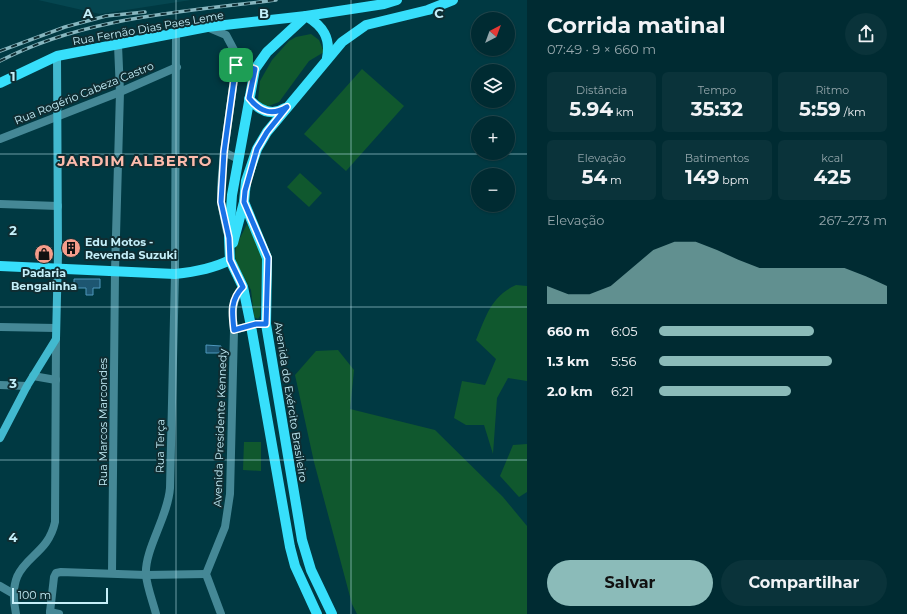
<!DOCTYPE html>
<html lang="pt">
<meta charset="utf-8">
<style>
body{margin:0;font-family:Montserrat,sans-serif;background:#0a333a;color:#f1f3f6;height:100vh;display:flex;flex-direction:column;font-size:15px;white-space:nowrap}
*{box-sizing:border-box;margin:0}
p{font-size:13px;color:#95a7ac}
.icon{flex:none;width:22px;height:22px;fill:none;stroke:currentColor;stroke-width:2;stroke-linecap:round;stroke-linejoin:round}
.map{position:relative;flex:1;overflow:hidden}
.drawer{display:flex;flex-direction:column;background:#002b32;width:380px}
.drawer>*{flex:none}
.needle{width:26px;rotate:41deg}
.controls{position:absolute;left:471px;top:12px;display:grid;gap:8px}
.controls a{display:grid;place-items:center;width:44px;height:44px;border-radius:50%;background:#002b32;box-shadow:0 1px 3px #0004,0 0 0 1px #22474d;font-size:20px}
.scale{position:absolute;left:12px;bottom:10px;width:96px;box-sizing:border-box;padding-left:4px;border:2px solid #c5eff9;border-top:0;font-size:11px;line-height:14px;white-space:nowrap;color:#c5eff9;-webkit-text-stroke:3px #0f2d32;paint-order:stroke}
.pin{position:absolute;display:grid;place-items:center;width:34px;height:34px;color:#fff;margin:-17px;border-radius:8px;box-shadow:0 2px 6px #0006}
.round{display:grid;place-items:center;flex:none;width:42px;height:42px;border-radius:21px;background:#0a333a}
.overview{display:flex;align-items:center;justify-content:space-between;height:68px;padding:0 20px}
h1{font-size:22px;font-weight:700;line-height:30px}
.metrics{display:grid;grid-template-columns:repeat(3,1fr);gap:6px;height:68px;padding:4px 20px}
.metrics div{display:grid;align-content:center;border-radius:6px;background:#0a333a;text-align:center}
.metrics b{font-size:20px;font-weight:700}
.metrics small{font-size:11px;font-weight:400}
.metrics p{font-size:11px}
.chart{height:112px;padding:8px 20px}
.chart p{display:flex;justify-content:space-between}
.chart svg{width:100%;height:72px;margin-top:4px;fill:#8bbbb9;opacity:.7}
.cta{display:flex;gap:8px;margin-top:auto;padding:8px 20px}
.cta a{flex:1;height:46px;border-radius:24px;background:#8bbbb9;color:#111;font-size:16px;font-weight:700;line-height:46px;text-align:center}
.cta a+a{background:#0a333a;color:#f1f3f6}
ul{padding:0 20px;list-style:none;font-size:13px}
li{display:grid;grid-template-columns:64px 48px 1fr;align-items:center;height:30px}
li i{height:10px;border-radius:5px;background:#8bbbb9}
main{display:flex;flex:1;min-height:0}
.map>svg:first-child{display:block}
.built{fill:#054650}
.green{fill:#10582e}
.building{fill:#1d5671;stroke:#4e97bc}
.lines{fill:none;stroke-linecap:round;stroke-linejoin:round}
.street{stroke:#458896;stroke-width:8}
.secondary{stroke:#42b9cf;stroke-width:8}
.primary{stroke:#37dffb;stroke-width:10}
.rail-casing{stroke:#87b6bf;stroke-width:3.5}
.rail{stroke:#0f2d32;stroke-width:2;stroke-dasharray:6;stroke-linecap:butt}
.route-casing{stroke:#fff;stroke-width:8}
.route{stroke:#1a73e8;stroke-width:5}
.grid{fill:none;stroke:#c5eff9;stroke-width:1;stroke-opacity:0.55}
.labels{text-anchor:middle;stroke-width:4;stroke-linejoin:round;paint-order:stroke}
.street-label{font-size:11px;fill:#c5eff9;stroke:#0f2d32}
.poi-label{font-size:11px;font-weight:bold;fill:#c5eff9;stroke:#0f2d32;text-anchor:start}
.district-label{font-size:15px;font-weight:bold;letter-spacing:1px;fill:#fdbbac;stroke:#0f2d32}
.grid-label{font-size:13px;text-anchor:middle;font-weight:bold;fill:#c5eff9;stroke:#0f2d32;stroke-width:4;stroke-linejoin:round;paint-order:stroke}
</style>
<main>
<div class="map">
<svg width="527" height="614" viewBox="0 0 527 614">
<rect width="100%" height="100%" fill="#003942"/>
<!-- built -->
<polygon class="built" points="38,0 191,0 100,14"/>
<!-- green -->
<g class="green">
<polygon points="311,34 319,40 324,52 309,61 279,102 266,107 258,100 260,81 272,60 289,41 296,37"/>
<polygon points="362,69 404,106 346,171 304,134"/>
<polygon points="300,173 322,193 309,207 287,187"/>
<polygon points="247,224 262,256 260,316 258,319 254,317 251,290 237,264 235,257 236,246"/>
<path d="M516 285 527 286V381L508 378 497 398 493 454 484 425H466L454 418 462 381 485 385 496 359 476 340C486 317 490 297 516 285Z"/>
<polygon points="338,350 354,370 350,409 435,430 503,497 527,526 527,614 357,614 352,604 314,462 295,375 316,351"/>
<polygon points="244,442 261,442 261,471 243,470"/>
<polygon points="527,444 527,492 519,497 500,476 513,445"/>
</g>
<!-- building -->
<g class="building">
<polygon points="68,243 75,243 75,254 67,253"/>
<polygon points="74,279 100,279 100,288 93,288 93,295 86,295 86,288 74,288"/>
<polygon points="206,345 221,346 221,353 206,353"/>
</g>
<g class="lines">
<!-- street -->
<g class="street">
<polyline points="207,27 226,35 234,50 236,65 224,152 221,187 221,202 227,232"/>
<polyline points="236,65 246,65 255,69"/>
<polyline points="0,139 120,92 177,67"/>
<polyline points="224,152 238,159"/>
<polyline points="0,204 58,206"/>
<polyline points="0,327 56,328"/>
<polyline points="234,330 256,324 266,324"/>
<polyline points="33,376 56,380"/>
<polyline points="0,385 27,386"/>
<polyline points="112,573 115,271 120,92 118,45"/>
<polyline points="0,586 12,593"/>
<polyline points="50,612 54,577 56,573 61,572 146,575 206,574"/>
<polyline points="50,612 59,614"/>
<path d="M16 614C4 555 46 564 55 522L56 339"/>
<path d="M156 614C153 602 147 587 146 575 144 550 168 517 170 488L175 274 176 33"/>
<path d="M221 614 206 574 225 527 230 494 234 330C232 313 231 301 243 287"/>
</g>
<!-- secondary -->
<polyline class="secondary" points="0,438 27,386 56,339 58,254 57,56"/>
<!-- primary -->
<g class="primary">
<path d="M0 83 57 56 207 27 306 16C323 26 331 38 327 58"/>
<path d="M249 99C259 110 271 117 285 108"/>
<polyline points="233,243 244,202"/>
<path d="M0 266 175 274C195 272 212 269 230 260"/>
<polyline points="317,614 295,566 290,547 251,326 243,287 230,260 229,238 232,195 255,69 267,52 306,16 384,4 397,0"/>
<polyline points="332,614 311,570 302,540 266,324 267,258 244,202 246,181 257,149 267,132 342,42 366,25 428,10 453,0"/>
</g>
<!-- rail casing -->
<g class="rail-casing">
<g id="rail">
<polyline points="0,51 65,27 106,16 145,12"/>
<path d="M0 61C85 17 183 12 276 0"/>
</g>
</g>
<!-- rail -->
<use href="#rail" class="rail"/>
</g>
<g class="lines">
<!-- route casing -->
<g class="route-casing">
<path id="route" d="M240 64 255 69 249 98C260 112 272 116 287 107L267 132 257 149 245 191 244 202 268 258 266 324H256L234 330C232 313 230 300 243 287L230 260 229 238 221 202 224 152 236 65Z"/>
</g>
<!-- route -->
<use href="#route" class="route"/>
</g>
<!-- grid -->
<path class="grid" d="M176 0V614M351 0V614M0 154H527M0 307H527M0 460H527"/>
<!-- icons -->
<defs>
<g id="building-disc" transform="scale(1)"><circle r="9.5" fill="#f49d8b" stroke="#0f2d32"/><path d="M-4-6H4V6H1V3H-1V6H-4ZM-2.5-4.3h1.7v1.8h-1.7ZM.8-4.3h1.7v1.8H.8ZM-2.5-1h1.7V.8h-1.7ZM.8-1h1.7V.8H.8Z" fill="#111"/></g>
<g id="shop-disc" transform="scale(1)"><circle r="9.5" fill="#f49d8b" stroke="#0f2d32"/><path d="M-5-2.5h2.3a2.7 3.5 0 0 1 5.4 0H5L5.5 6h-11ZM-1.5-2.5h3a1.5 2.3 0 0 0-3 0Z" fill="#111"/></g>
</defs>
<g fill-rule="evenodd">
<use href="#building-disc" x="71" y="248"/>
<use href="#shop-disc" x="44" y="254"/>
</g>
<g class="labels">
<!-- street labels -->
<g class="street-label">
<text transform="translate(148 28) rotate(-10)" y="4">Rua Fernão Dias Paes Leme</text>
<text transform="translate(84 93) rotate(-22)" y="4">Rua Rogério Cabeza Castro</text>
<text transform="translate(291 402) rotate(81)" y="4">Avenida do Exército Brasileiro</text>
<text transform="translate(103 422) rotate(-90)" y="4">Rua Marcos Marcondes</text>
<text transform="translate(220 428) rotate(-88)" y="4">Avenida Presidente Kennedy</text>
<text transform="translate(160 446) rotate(-89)" y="4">Rua Terça</text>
</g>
<!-- poi labels -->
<g class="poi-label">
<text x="85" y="246">Edu Motos -<tspan x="85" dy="13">Revenda Suzuki</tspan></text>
<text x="44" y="277" text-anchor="middle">Padaria<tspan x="44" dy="13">Bengalinha</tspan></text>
</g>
<!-- district labels -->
<g class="district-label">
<text x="135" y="166">JARDIM ALBERTO</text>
</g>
</g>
<g class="grid-label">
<text x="88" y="18">A</text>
<text x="264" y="18">B</text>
<text x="439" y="18">C</text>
<text x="13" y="81">1</text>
<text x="13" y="235">2</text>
<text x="13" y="388">3</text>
<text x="13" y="542">4</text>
</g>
</svg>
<div class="controls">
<a><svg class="needle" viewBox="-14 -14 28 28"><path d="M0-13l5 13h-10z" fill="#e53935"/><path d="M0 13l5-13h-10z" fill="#95a7ac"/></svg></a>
<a><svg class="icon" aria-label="layers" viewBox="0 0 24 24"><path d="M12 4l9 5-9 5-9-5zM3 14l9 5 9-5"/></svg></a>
<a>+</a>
<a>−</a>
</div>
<div class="scale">100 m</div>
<div class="pin" style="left:236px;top:65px;background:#1e9e55"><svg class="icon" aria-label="arrive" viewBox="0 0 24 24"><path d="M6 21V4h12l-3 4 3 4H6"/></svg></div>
</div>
<section class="drawer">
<div class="overview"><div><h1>Corrida matinal</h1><p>07:49 · 9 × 660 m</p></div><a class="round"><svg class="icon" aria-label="share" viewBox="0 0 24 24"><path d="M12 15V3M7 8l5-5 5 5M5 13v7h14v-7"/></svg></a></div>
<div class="metrics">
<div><p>Distância</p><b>5.94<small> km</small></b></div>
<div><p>Tempo</p><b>35:32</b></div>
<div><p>Ritmo</p><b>5:59<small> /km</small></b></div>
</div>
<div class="metrics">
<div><p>Elevação</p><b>54<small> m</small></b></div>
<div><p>Batimentos</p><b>149<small> bpm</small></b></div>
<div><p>kcal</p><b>425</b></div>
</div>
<div class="chart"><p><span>Elevação</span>267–273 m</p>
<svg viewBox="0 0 160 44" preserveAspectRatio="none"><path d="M0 44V33L10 38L20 38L30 33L40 22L50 11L60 6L70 6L80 11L90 17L100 22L110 22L120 22L130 22L140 22L150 27L160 33V44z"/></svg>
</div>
<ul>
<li><b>660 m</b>6:05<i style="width:68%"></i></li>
<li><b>1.3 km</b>5:56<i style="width:76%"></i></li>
<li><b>2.0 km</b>6:21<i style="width:58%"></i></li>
</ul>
<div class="cta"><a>Salvar</a><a>Compartilhar</a></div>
</section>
</main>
